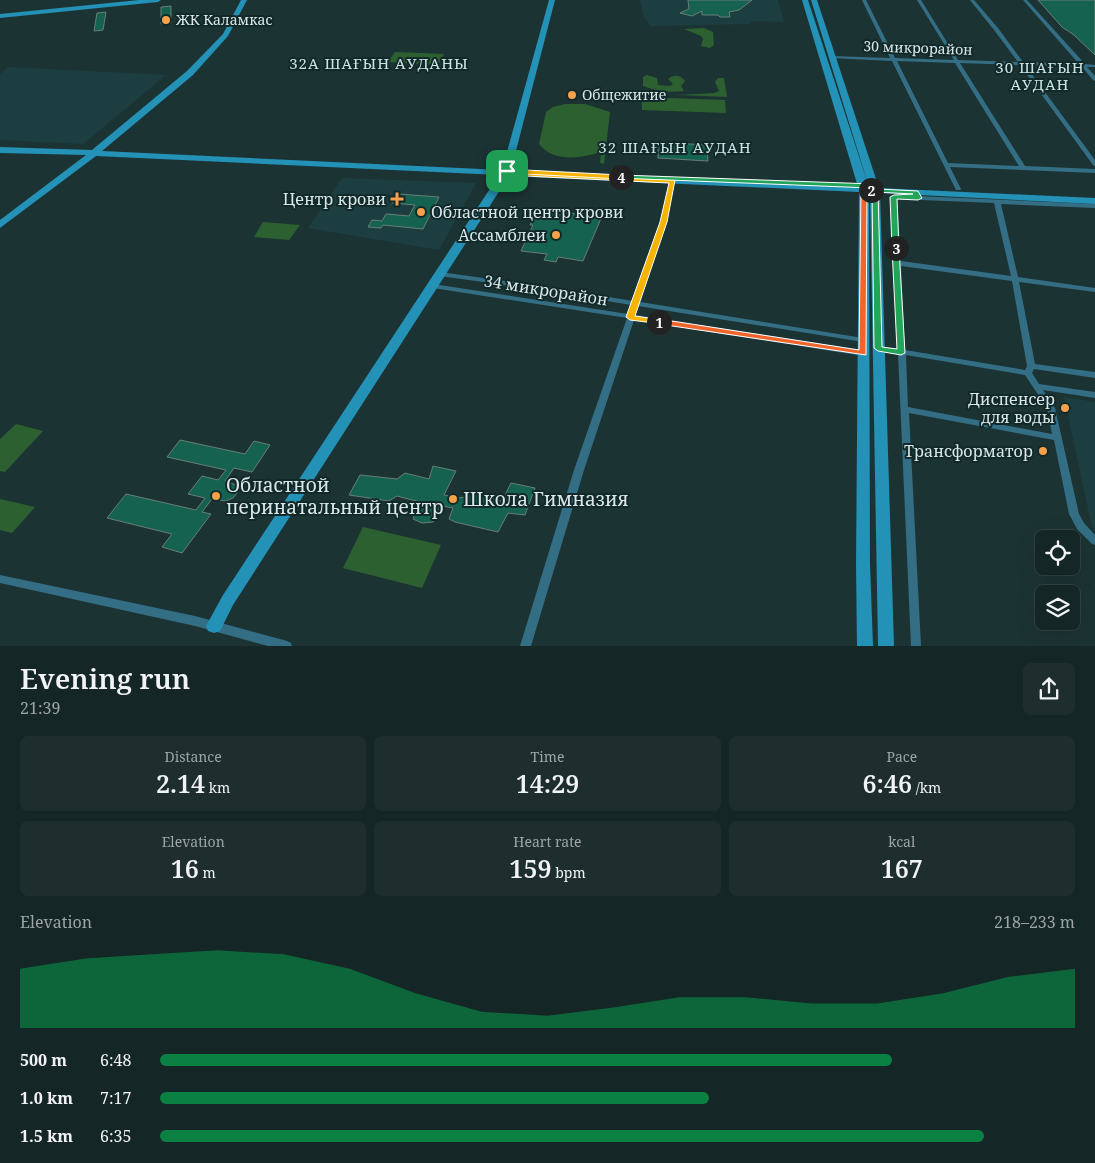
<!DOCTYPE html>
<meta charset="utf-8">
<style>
body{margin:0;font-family:"Noto Serif",serif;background:#1e2e2f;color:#f1f3f6;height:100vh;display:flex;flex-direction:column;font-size:19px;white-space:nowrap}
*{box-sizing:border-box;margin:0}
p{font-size:16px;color:#9da5a7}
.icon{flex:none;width:28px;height:28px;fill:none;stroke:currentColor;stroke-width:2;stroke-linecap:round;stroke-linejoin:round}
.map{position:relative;height:646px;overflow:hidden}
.panel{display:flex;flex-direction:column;background:#152627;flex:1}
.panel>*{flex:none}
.fabs{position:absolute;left:1035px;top:530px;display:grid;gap:10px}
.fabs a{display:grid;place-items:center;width:45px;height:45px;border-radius:8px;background:#152627;box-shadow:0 5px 20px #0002,0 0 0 1px #344344;font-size:25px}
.pin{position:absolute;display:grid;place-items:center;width:42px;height:42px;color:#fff;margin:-21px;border-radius:10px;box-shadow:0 2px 8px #0006}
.km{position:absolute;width:25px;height:25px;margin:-12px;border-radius:50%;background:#222;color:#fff;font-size:14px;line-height:25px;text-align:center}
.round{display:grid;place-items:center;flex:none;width:52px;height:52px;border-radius:8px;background:#1e2e2f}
.summary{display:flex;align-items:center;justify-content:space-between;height:85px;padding:0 20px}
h1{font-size:28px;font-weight:600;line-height:38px}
.stats{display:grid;grid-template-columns:repeat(3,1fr);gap:8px;height:85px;padding:5px 20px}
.stats div{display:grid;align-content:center;border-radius:8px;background:#1e2e2f;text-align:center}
.stats b{font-size:25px;font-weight:600}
.stats small{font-size:14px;font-weight:400}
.stats p{font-size:14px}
.chart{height:140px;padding:10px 20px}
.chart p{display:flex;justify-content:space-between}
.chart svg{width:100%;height:90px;margin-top:5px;fill:#0b8043;opacity:.7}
ul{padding:0 20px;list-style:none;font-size:16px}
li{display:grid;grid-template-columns:80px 60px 1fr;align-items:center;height:38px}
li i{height:12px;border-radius:6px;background:#0b8043}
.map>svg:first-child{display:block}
.built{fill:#1d3e40}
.green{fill:#2d6030}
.building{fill:#14624f;stroke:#687e76}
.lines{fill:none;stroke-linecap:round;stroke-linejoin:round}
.street{fill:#336e85;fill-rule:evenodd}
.secondary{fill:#2491b6;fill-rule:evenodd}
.split-1{fill:#f5b400;stroke:#fff}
.split-2{fill:#f0652b;stroke:#fff}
.split-3{fill:#22a559;stroke:#fff}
.split-4{fill:#22a559;stroke:#fff}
.split-5{fill:#f5b400;stroke:#fff}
.poi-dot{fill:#f7a14a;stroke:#12292a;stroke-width:2}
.labels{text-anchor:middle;stroke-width:4;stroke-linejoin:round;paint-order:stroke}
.far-poi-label{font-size:14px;fill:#dae7e8;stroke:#12292a;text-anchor:start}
.far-street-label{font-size:14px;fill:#dae7e8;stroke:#12292a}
.far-neighbourhood-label{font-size:15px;letter-spacing:1px;fill:#c8e4e4;stroke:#12292a}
.poi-label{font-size:16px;fill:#dae7e8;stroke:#12292a;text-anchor:end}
.street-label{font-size:16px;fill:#dae7e8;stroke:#12292a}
.near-poi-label{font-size:19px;fill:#dae7e8;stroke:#12292a;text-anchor:start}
</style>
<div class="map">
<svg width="1095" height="646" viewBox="0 0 1095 646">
<rect width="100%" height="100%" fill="#1c3334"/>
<!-- built -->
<g class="built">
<polygon points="640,0 778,0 784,22 751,21 750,24 650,26 644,17"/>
<polygon points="8,67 166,75 83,144 0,140 0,74"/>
<polygon points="342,178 476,183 439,250 308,228"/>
<polygon points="1064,397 1095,402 1095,530 1092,527"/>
</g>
<!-- green -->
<g class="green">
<polygon points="704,28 713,32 714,45 710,48 701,46 703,39 701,36 684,29"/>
<polygon points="395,52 444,54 438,65 388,62"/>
<path d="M647 75 657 78 658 85 670 86 673 84 668 79C675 74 680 75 685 81L681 86 684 91C668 93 657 91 643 86V77Z"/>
<polygon points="718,78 724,78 727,97 677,95 714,93 719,91 715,82"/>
<polygon points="642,97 725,100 726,113 642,110"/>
<path d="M565 104H585L610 112 604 164 600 163 601 152C581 158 554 163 539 144L546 112 553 107Z"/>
<polygon points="263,222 300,225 289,240 254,237"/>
<polygon points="16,424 43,431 5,472 0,471 0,439"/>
<polygon points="0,499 35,507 12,533 0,530"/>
<polygon points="363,527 441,545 422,588 343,568"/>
</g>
<!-- building -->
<g class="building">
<polygon points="688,0 752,0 739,10 729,12 730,17 720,17 718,15 702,15 702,11 692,16 680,13 689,9"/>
<polygon points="1038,0 1095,0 1095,55 1074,35 1062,27"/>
<polygon points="171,6 171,23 161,24 161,7"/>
<polygon points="106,12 103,30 94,31 97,13"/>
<polygon points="658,142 707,145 708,161 658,158"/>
<polygon points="398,194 439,197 423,229 383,225 381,228 368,227 372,220 382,221 386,214 409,216 415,205 392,203"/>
<polygon points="538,208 549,209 554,213 568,212 585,217 590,215 602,216 583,261 558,257 556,262 544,260 547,254 521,251 533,225 530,225"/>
<polygon points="180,440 245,454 254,441 270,445 252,472 234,468 225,481 236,485 237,493 233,498 226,501 212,499 202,512 211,514 182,553 162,547 172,534 107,518 126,494 196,510 205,498 188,494 202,476 218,480 226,470 167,457"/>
<polygon points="433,466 456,471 444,495 458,498 465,497 469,492 502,501 511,483 535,488 525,515 508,513 498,532 455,522 449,519 453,508 442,506 433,522 422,523 413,519 420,502 397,496 389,501 349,495 360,475 397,479 405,473 429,479"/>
</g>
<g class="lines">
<!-- street -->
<g class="street">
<path d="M862 0H866L895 58 954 60 917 0H921L958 60 1018 62 994 30 970 0H974L998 28 1023 62 1079 64 1023 0H1027L1085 64 1095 65V67H1087L1095 76V81L1093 80 1082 67 1025 65 1095 160V166L1093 165 1020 65 960 63 1025 166 1095 169V173L950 167 961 189 960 190H956L892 61 831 58 829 57 831 56 890 58ZM897 61 955 63 1019 166 948 163Z"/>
<polygon points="672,180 675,182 666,222 640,302 863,338 867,340 863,342 638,306 635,315 863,350 867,353 863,356 634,320 584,470 531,646 520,646 574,470 627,318 433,288 429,286 433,284 628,314 631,305 541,290 440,276 436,274 440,272 541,286 633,301 660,222 669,182"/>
<path d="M894 195 1095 204V208L1001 204 1018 277 1095 288V292L1019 282 1035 364 1095 372V378L1034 369 1032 373 1039 384 1095 392V398L1043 390 1055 408 1079 514 1084 523 1095 535V545L1092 544 1077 529 1069 514 1054 440 909 413 921 646H911L898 354 878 350 874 348 878 346 898 349 891 197ZM897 199 994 203 1011 276 901 261ZM901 266 1012 281 1027 366 1025 370 905 350ZM906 355 1025 375 1047 408 1052 434 908 407Z"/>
<polygon points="0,575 195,616 287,641 291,643 292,646 268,646 195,626 0,583"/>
</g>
<!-- secondary -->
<g class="secondary">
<polygon points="139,0 161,0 158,2 0,18 0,14"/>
<polygon points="241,0 247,0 228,36 193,75 102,151 502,170 549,0 555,0 511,170 858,187 802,0 808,0 869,187 811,0 817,0 879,188 1095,198 1095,204 880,193 894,646 878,646 870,193 869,193 870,564 873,646 857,646 856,564 859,192 509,176 233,605 220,631 214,633 208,631 206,626 223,595 499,175 96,156 0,228 0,220 86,155 0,153 0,147 92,150 187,71 223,34"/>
</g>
</g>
<!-- split-1 -->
<polygon class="split-1" points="507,169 510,172 675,180 667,222 635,316 662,320 662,324 630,320 626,317 660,222 669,183 504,175 504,171"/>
<!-- split-2 -->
<polygon class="split-2" points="871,188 873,189 873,192 867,192 866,355 659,324 655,322 659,319 859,350 861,190"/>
<!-- split-3 -->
<polygon class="split-3" points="871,188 878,190 882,347 897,349 892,248 896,246 899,248 905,353 901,355 878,351 874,348 872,192 868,190"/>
<!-- split-4 -->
<polygon class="split-4" points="621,175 874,184 878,189 918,191 922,198 918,200 897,199 899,248 896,250 892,248 890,197 894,195 913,194 875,192 871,188 618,178 618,175"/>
<!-- split-5 -->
<polygon class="split-5" points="507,169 621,175 624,177 621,179 505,173 504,171"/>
<!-- markers -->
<g class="poi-dot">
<circle cx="166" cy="20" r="5"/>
<circle cx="572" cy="95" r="5"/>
<path d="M394.5 191.5h5v5h5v5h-5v5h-5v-5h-5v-5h5z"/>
<circle cx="421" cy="212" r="5"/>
<circle cx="556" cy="235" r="5"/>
<circle cx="1065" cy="408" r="5"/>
<circle cx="1043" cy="451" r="5"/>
<circle cx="216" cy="496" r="5"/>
<circle cx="453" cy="499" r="5"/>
</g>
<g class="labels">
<!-- far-poi labels -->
<g class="far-poi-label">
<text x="176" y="25">ЖК Каламкас</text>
<text x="582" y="100">Общежитие</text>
</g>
<!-- far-street labels -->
<g class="far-street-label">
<text transform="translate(918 48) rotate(2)" y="5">30 микрорайон</text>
</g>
<!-- far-neighbourhood labels -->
<g class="far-neighbourhood-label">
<text x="379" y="69">32А ШАҒЫН АУДАНЫ</text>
<text x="1040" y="73">30 ШАҒЫН<tspan x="1040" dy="17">АУДАН</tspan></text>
<text x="675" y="153">32 ШАҒЫН АУДАН</text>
</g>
<!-- poi labels -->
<g class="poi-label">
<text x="386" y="205">Центр крови</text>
<text x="431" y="218" text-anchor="start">Областной центр крови</text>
<text x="546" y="241">Ассамблеи</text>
<text x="1055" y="405">Диспенсер<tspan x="1055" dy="18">для воды</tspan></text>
<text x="1033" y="457">Трансформатор</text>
</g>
<!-- street labels -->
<g class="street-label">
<text transform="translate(546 290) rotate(9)" y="6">34 микрорайон</text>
</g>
<!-- near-poi labels -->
<g class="near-poi-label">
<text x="226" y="492">Областной<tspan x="226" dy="22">перинатальный центр</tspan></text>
<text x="463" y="506">Школа Гимназия</text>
</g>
</g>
</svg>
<div class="fabs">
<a><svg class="icon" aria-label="locate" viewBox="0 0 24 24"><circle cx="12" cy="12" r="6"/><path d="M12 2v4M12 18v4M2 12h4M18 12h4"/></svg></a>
<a><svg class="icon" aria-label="layers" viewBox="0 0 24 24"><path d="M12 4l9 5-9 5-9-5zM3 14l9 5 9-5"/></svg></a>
</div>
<div class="pin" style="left:507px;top:171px;background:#1e9e55"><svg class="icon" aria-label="arrive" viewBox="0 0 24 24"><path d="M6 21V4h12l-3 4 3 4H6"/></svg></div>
<b class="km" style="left:659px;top:322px">1</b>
<b class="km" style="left:871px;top:190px">2</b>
<b class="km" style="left:896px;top:248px">3</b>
<b class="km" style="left:621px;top:177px">4</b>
</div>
<section class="panel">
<div class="summary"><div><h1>Evening run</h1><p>21:39</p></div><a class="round"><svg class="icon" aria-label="share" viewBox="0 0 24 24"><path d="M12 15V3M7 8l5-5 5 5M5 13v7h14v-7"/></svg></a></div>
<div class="stats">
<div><p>Distance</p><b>2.14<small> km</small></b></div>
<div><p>Time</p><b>14:29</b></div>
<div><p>Pace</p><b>6:46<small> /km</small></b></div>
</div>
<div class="stats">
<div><p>Elevation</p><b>16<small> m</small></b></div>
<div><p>Heart rate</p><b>159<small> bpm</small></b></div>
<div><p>kcal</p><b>167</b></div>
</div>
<div class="chart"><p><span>Elevation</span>218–233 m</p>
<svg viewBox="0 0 160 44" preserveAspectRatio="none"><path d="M0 44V15L10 10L20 8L30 6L40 8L50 15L60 27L70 36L80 38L90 34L100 29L110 29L120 32L130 32L140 27L150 19L160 15V44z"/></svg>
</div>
<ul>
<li><b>500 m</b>6:48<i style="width:80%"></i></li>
<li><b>1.0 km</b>7:17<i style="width:60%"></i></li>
<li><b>1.5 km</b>6:35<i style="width:90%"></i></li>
</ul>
</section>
